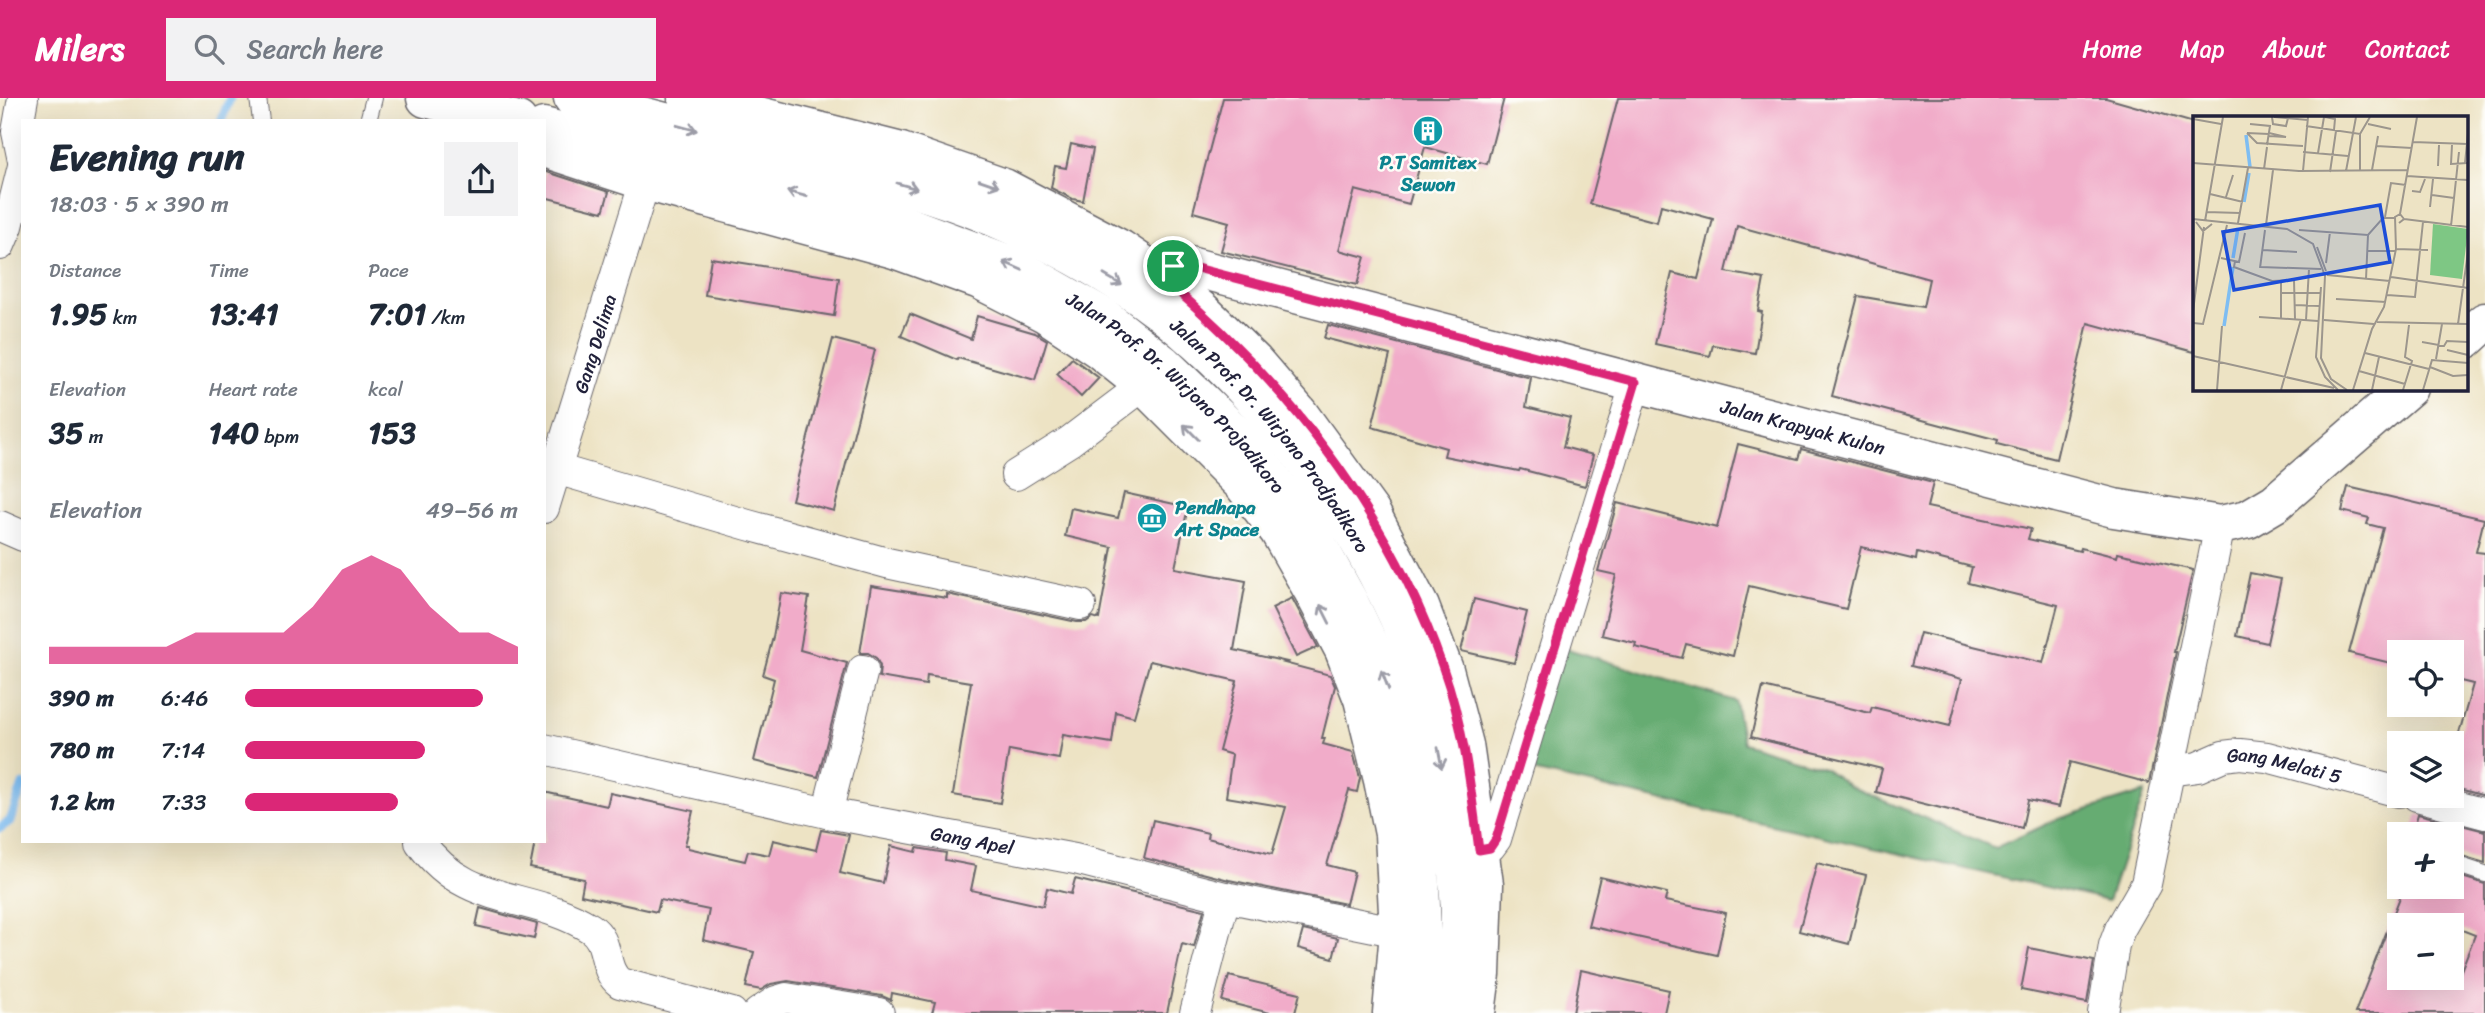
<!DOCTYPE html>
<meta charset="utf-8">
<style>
body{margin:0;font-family:Sriracha,sans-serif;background:#f2f2f3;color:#1f2937;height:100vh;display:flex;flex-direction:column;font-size:26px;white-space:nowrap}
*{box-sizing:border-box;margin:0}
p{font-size:23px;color:#747a83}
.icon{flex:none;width:38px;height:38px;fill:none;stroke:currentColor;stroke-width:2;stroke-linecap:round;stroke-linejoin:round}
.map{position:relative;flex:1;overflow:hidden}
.side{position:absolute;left:21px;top:21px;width:525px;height:724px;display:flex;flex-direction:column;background:#fff;border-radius:0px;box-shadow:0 7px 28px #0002}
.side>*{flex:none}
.controls{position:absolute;left:2387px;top:542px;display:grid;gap:14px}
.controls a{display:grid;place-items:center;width:77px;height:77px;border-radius:0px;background:#fff;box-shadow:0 7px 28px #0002;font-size:35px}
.pin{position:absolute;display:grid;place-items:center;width:60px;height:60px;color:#fff;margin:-30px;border:4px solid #fff;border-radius:50%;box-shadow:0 2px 7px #0007}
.round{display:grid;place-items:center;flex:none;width:74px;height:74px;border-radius:0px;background:#f2f2f3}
.headline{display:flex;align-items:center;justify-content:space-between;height:119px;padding:0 28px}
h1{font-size:38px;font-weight:700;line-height:52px}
.figures{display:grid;grid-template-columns:repeat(3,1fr);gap:10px;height:119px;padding:7px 28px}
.figures div{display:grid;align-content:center}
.figures b{font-size:30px;font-weight:700}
.figures small{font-size:19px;font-weight:400}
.figures p{font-size:19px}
.chart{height:196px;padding:14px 28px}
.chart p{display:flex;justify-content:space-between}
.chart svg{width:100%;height:126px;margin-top:7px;fill:#db2777;opacity:.7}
ul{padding:0 28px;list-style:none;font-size:23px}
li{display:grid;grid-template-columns:112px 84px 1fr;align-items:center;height:52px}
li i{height:18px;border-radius:9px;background:#db2777}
header{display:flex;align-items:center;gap:42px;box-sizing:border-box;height:98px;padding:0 35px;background:#db2777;color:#fff}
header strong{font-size:33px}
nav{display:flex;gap:38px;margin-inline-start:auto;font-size:24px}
.search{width:490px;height:63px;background:#f2f2f3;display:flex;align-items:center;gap:18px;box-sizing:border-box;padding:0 24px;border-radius:0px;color:#747a83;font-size:26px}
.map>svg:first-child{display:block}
.forest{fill:#66ac72;stroke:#446756;stroke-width:2}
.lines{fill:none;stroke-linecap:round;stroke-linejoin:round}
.stream{stroke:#7ebdf2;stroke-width:9}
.building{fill:#f1acc9;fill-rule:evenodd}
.service-casing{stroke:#69666b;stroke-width:18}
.minor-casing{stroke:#69666b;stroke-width:32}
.tertiary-casing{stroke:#69666b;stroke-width:41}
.trunk-casing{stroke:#69666b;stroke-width:41}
.service{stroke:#fff;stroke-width:16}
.minor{stroke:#fff;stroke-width:30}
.tertiary{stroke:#fff;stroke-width:38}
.trunk{stroke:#fff;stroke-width:38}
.oneway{stroke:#9c9ca7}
.route-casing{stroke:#fff;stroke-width:14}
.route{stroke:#db2777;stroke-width:9}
.labels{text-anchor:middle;stroke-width:5;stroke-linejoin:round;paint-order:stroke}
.culture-label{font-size:19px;font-weight:bold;fill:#0d838f;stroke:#fdfcf7}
.street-label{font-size:19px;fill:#22223b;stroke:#fdfcf7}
.inset-river{fill:none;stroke:#7ebdf2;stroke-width:3.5}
.inset-road{fill:none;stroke:#9c968d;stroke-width:2}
.view{fill:#1d4ed8;fill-opacity:0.15;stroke:#1d4ed8;stroke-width:3.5}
.inset-edge{fill:none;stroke:#22223b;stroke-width:3.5}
</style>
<header>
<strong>Milers</strong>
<div class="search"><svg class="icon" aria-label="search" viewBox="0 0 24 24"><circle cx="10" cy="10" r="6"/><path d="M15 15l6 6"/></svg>Search here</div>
<nav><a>Home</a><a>Map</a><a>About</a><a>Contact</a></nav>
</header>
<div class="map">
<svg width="2485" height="915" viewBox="0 0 2485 915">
<rect width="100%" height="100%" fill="#fdfcf7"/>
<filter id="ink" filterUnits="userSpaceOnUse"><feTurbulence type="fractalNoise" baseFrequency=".0143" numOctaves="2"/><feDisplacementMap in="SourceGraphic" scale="14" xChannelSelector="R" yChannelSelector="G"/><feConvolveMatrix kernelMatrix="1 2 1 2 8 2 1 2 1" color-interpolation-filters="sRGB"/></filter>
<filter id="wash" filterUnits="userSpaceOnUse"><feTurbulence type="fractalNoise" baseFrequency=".00686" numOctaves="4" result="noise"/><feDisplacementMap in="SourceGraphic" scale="28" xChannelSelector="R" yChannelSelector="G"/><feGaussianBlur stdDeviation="1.57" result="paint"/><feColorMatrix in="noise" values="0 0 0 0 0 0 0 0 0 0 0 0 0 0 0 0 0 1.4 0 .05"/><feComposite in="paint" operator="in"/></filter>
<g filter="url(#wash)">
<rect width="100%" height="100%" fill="#ede3c4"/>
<!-- forest -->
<polygon class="forest" points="1558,548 1735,603 1743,645 1824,670 1849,688 1995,750 2058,721 2145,694 2108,803 1519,670"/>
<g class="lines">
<!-- stream -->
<g class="stream">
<polyline points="221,23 230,0"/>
<polyline points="0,730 10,723 23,687"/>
</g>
</g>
<g id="blocks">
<!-- building -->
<g class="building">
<polygon points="1223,0 1504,0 1487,66 1425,49 1409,106 1355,92 1339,152 1365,159 1357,187 1221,153 1229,124 1193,114"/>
<polygon points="1618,0 2106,0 2194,25 2194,254 2088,225 2056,361 1997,346 1998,342 1832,298 1858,198 1923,209 1929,181 1737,128 1726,174 1764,181 1758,213 1762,214 1755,255 1713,247 1710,258 1655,246 1672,175 1698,181 1713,121 1661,107 1657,124 1590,106"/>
<polygon points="1071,46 1093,51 1083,103 1073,101 1051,90 1055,68 1066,70"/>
<polygon points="544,73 609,94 603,114 544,99"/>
<polygon points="711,160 839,180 834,218 705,197"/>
<polygon points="910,216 971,241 977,218 1035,235 1047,242 1035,282 958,260 957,262 901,238"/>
<polygon points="1328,227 1531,280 1526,309 1570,320 1563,349 1593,357 1585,388 1520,371 1519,373 1444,358 1446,350 1372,329 1390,257 1324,240"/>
<polygon points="833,241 875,252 834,413 792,402"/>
<polygon points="1072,260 1099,280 1081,299 1057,276"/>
<polygon points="1738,346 1798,361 1801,351 1933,385 1927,409 2031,431 2028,441 2080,453 2081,450 2117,459 2118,455 2193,472 2174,554 2176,554 2149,685 2070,664 2059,709 2028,702 2022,730 1876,694 1882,671 1751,639 1763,589 1870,615 1872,609 1950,628 1962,581 1911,568 1920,535 2043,565 2058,507 1968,485 1972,469 1917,455 1916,462 1861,449 1846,511 1749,488 1733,558 1686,546 1682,560 1635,549 1636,545 1602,537 1616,477 1598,473 1617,405 1717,430"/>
<polygon points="2348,389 2484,421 2476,454 2485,455 2485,698 2452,689 2452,660 2473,586 2452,581 2452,555 2399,555 2399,567 2349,555 2383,430 2367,426 2369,420 2342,413"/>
<polygon points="1124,395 1188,409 1175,470 1246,483 1234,552 1287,564 1284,565 1330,577 1335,588 1322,640 1325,640 1323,646 1353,654 1360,680 1357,694 1349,692 1327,767 1354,774 1346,806 1229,782 1144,760 1153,722 1208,735 1207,740 1272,756 1286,709 1226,699 1232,657 1219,653 1237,583 1150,563 1134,619 1116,614 1112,645 1063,637 1059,661 1009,652 1000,705 953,697 971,584 927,577 926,587 879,579 880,568 876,560 868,555 860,555 871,488 947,500 947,496 1077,524 1086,524 1093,519 1099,521 1112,449 1065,438 1071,410 1118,420"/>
<polygon points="2250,475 2281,481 2267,545 2237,538"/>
<polygon points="781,495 809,499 800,552 847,565 818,679 754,663 774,581 763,577 773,539"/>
<polygon points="1292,500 1318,549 1296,559 1272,510"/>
<polygon points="1474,501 1527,514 1514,565 1461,553"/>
<polygon points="544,694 607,708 610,695 693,713 685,747 688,747 688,750 745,763 748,753 769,757 773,742 816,752 821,732 849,737 840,775 883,785 891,748 916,754 917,750 946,755 945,762 976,768 971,792 1043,808 1047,790 1071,796 1075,781 1204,812 1194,849 1182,846 1167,915 932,915 935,904 892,895 891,902 882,898 788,883 771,886 761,892 746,889 754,854 703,842 709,812 660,802 657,814 581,797 584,781 530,770 535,744 544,744"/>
<polygon points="2418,716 2485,733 2485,765 2452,755 2452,737 2412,737"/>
<polygon points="1817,765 1866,777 1849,846 1799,833"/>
<path d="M2452 776 2485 786V915H2355L2404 789H2452ZM2399 828H2452L2475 837 2458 880H2399Z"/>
<polygon points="1600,779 1667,795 1665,803 1726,815 1717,857 1588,828"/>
<polygon points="480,810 537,826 534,841 476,828"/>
<polygon points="1303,832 1338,840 1333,860 1298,850"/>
<polygon points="2029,850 2094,863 2087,905 2021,892"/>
<polygon points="1581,872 1669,892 1664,915 1573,915"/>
<polygon points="1229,878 1300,895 1295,915 1270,915 1222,903"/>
</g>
</g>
</g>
<g filter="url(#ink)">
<use href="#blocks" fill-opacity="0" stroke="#69666b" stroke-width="2"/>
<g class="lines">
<!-- service casing -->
<g class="service-casing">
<g id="service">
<polyline points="258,0 261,23"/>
<polyline points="368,23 374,0"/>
<polyline points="2452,765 2485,776"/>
</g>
</g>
<!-- minor casing -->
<g class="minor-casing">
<g id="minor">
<polyline points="23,63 17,34 23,0"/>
<polyline points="0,147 8,128 23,68"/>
<polyline points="556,371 748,427 887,465 1081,507"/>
<polyline points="1016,377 1070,343 1144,287"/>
<path id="s1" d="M544 410 645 83"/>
<polyline points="0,428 23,438"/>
<path id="s2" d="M544 651 827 715 1075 761 1225 799 1399 834"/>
<path id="s3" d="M2169 673 2198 669 2223 658 2240 656 2267 659 2399 694"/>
<polyline points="2417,698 2485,716"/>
<polyline points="827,715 863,572"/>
<path d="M420 744C466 810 531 793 590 830 611 843 601 871 620 885L732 915"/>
<polyline points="1479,752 1490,749 1496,741 1636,284"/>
<polyline points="758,915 776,903 786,900 879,915"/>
<polyline points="1195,915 1225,799"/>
<polyline points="2103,915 2114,847 2120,831 2146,786 2220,427"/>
</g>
</g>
<!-- tertiary casing -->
<g class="tertiary-casing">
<g id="tertiary">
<polyline points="687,0 901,54 1004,90 1120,151 1160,178 1202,213 1254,264 1299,316 1371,415 1420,509 1444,572 1464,647 1484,786 1481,876 1476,915"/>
<polyline points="544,50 645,83 894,151 980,182 1045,215 1099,251 1144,287 1243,386 1279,433 1312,491 1344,552 1363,601 1383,682 1394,736 1399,834 1392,915"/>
<path id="s4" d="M1160 178 1173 168H1189L2114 410 2220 427 2248 421 2275 405 2408 290"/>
<polyline points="2466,241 2485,224"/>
</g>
</g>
<!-- trunk casing -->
<g class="trunk-casing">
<g id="trunk">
<polyline points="426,0 518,23"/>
<path id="s5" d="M573 0C649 20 725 40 802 60 866 77 931 93 993 119 1058 146 1130 186 1183 232 1285 320 1368 436 1416 562 1435 613 1444 669 1451 723 1455 755 1460 789 1460 822 1460 853 1455 884 1452 915"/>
<path id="s6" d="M544 29 889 121 1016 169 1102 218 1163 266 1243 343 1306 426 1349 504 1380 569 1396 610 1409 662 1418 739 1424 880 1419 915"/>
</g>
</g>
<!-- service -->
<use href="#service" class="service"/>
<!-- minor -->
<use href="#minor" class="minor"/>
<!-- tertiary -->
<use href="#tertiary" class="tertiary"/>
<!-- trunk -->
<use href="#trunk" class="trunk"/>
</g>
<!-- one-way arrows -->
<defs><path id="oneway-shaft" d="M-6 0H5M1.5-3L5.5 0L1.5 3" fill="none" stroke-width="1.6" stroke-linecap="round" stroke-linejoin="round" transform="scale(1.75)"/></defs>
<g class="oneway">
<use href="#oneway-shaft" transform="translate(687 30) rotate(15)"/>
<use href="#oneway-shaft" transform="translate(989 85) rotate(19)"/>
<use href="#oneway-shaft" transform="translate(907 88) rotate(16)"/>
<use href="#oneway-shaft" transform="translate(797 96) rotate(-165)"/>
<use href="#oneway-shaft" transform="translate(1013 168) rotate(-156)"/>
<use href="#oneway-shaft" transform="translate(1113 182) rotate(30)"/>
<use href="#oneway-shaft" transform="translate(1191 334) rotate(-135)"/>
<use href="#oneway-shaft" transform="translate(1325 516) rotate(-117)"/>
<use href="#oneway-shaft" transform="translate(1385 582) rotate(-111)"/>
<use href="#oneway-shaft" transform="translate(1440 660) rotate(79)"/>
</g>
</g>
<g class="lines" filter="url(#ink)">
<!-- route casing -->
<g class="route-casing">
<path id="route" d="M1173 168H1189L1636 284 1496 741 1490 750 1479 752C1471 691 1464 628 1443 570 1389 414 1285 283 1160 178Z"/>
</g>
<!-- route -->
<use href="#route" class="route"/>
</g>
<!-- icons -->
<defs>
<g id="building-disc" transform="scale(1.575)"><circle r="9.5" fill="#0f9aa8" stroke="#fdfcf7"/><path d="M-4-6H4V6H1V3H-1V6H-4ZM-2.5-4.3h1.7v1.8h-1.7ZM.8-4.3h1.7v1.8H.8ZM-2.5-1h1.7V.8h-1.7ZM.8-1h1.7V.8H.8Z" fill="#fff"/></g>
<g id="museum-disc" transform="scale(1.575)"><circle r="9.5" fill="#0f9aa8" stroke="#fdfcf7"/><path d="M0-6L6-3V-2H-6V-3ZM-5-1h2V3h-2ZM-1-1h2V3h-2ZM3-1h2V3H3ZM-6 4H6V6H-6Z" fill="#fff"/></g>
</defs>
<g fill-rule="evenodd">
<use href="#building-disc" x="1428" y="33"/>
<use href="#museum-disc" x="1152" y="420"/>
</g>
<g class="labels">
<!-- culture labels -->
<g class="culture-label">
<text x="1428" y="71">P.T Samitex<tspan x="1428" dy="22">Sewon</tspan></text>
<text x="1175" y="416" text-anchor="start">Pendhapa<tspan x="1175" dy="22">Art Space</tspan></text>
</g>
<!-- street labels -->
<g class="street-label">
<text dy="7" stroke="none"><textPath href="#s1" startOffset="172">Gang Delima</textPath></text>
<text dy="7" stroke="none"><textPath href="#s6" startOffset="698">Jalan Prof. Dr. Wirjono Projodikoro</textPath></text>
<text dy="7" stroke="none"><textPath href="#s4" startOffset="667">Jalan Krapyak Kulon</textPath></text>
<text dy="7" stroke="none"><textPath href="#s5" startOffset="796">Jalan Prof. Dr. Wirjono Prodjodikoro</textPath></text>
<text dy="7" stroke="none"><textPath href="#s3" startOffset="119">Gang Melati 5</textPath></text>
<text dy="7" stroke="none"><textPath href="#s2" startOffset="438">Gang Apel</textPath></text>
</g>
</g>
<!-- overview -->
<g transform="translate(2193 18)">
<rect width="275" height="275" fill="#ede3c4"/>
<path d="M240 108 275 113 269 163 237 159Z" fill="#7ec784"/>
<path class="inset-river" d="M53 19 57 51M51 86 56 57M40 142 45 112M31 210 40 151"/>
<path class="inset-road" d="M79 1 80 8 93 10 95 2M81 1 115 4M132 1 142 3 141 14M0 3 28 8M57 8 77 10 74 29M175 8 198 13M113 10 167 18 177 1M54 17 64 27 110 30M54 17 76 18M76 20 93 21 76 17M220 26 275 28M259 29 258 48 275 47M183 30 219 32M110 36 155 40M125 37 131 1M0 47 106 55 215 54M272 47 275 17M245 50 246 29M71 53 74 31M179 54 185 20M110 55 115 1M153 55 163 1M167 55V18M137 56 143 15M214 60 275 64M219 75 227 76 232 63M17 78 50 86M239 79 261 82M33 81 40 59M237 91 240 63M13 96 47 97M207 98 224 1M192 101 198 67 213 69M0 103 94 113 120 128 132 160 128 242 138 263 154 274M211 103 275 111M12 105 30 1M3 106 10 115 19 108M45 107 55 52M73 109 80 54M258 110 266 36M106 114 175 119 190 102H202M124 131 133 155M203 133 235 134M70 134 104 136M175 135H203M28 142 46 146 52 117M42 145 41 151 79 165 101 164 102 203M133 147 137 116M67 151 128 153M67 152 72 114M134 159 197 165M198 161 275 172M173 163 175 119M88 166V202M128 171 123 241 132 261 145 274M88 177H127M194 179 222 181 230 106M143 183 193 186M102 189 126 190M0 195 11 111M66 201 125 205M113 204 116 153M131 204 181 208M184 206 275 208M0 207 10 208 34 109M265 208 275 136M229 226 251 230 254 225 275 226M254 234 275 239M172 237 236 253M0 240 141 272M243 243 249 208M237 251 260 260 275 259M166 255 212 268M24 274 29 210M88 274 108 203M160 274 179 213 191 191 203 133 202 101 207 98 211 103 206 107M179 274 186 241M210 274 219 245 212 241 216 209M230 274 239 244 275 247"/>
<path class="view" d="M187 89 197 146 41 174 30 116Z"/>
<rect width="275" height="275" class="inset-edge"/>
</g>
</svg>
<div class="controls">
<a><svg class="icon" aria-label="locate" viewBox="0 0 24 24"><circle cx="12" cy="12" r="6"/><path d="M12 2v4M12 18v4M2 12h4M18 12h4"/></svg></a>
<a><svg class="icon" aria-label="layers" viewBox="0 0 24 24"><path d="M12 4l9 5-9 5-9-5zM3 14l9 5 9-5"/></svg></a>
<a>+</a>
<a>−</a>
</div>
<div class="pin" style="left:1173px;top:168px;background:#1e9e55"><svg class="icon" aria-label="arrive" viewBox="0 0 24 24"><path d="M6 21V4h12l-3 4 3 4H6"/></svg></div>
<section class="side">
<div class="headline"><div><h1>Evening run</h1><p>18:03 · 5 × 390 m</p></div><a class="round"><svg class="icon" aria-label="share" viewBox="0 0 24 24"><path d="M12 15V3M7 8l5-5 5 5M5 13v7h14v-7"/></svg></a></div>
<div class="figures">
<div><p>Distance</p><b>1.95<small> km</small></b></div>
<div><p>Time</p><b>13:41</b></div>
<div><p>Pace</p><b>7:01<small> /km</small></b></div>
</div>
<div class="figures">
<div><p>Elevation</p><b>35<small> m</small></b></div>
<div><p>Heart rate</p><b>140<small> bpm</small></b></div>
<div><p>kcal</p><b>153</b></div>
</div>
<div class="chart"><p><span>Elevation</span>49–56 m</p>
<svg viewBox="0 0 160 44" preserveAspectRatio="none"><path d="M0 44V38L10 38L20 38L30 38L40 38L50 33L60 33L70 33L80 33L90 24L100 11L110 6L120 11L130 24L140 33L150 33L160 38V44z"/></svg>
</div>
<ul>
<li><b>390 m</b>6:46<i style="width:87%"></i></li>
<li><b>780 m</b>7:14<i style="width:66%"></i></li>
<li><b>1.2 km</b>7:33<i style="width:56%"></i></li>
</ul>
</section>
</div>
